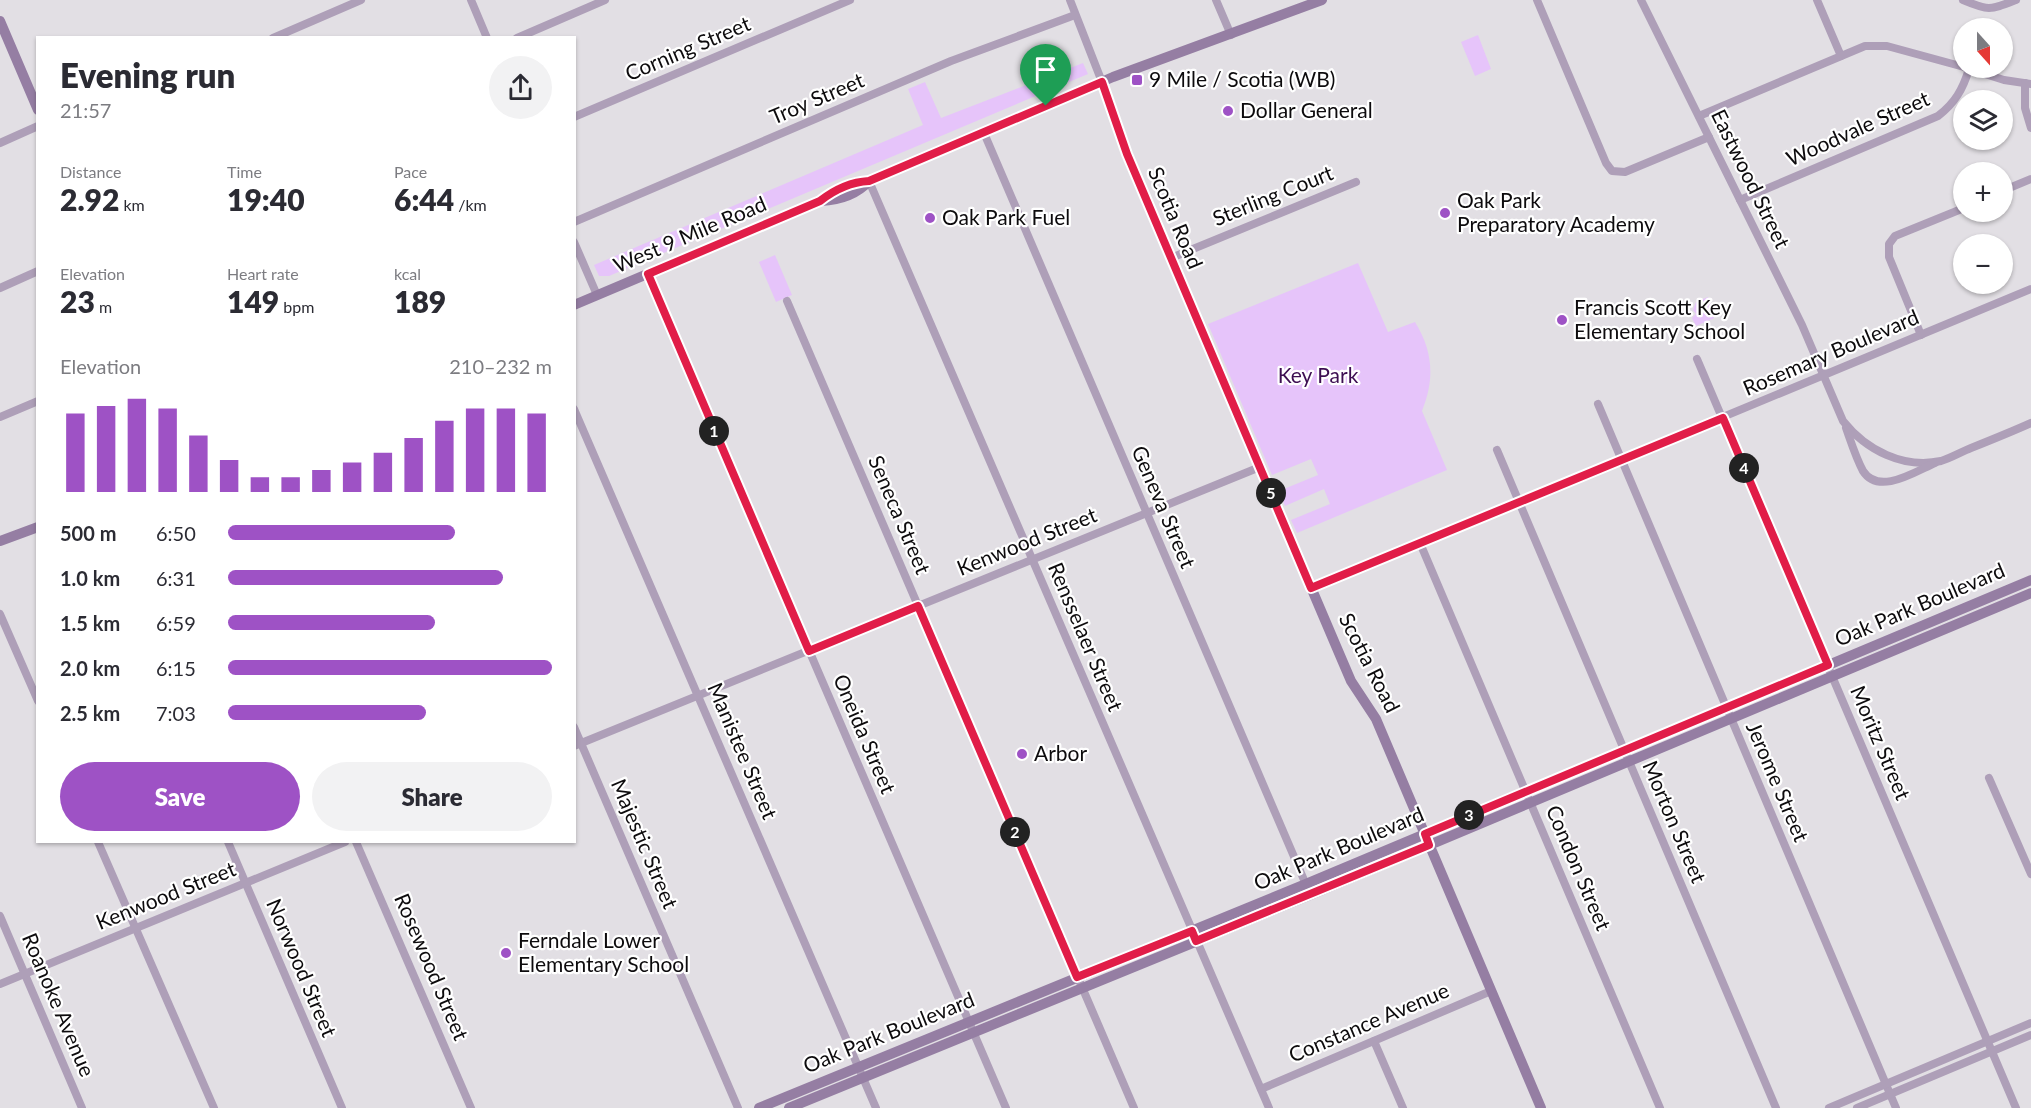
<!DOCTYPE html>
<meta charset="utf-8">
<style>
body{margin:0;font-family:Lato,sans-serif;background:#f2f2f3;color:#2b2b33;height:100vh;display:flex;flex-direction:column;font-size:22px;white-space:nowrap}
*{box-sizing:border-box;margin:0}
p{font-size:20px;color:#7c7c81}
.icon{flex:none;width:33px;height:33px;fill:none;stroke:currentColor;stroke-width:2;stroke-linecap:round;stroke-linejoin:round}
.map{position:relative;flex:1;overflow:hidden}
.drawer{position:absolute;left:36px;top:36px;width:540px;height:807px;display:flex;flex-direction:column;background:#fff;border-radius:0px;box-shadow:0 2px 4px #0004}
.drawer>*{flex:none}
.needle{width:39px;rotate:159deg}
.buttons{position:absolute;left:1953px;top:18px;display:grid;gap:12px}
.buttons a{display:grid;place-items:center;width:60px;height:60px;border-radius:50%;background:#fff;box-shadow:0 2px 4px #0004;font-size:30px}
.pin{position:absolute;display:grid;place-items:center;width:51px;height:51px;color:#fff;margin:-62px -26px;border-radius:50% 50% 50% 0;rotate:-45deg;box-shadow:0 0 6px #0007}
.pin .icon{rotate:45deg}
.km{position:absolute;width:30px;height:30px;margin:-15px;border-radius:50%;background:#222;color:#fff;font-size:16px;line-height:30px;text-align:center}
.round{display:grid;place-items:center;flex:none;width:63px;height:63px;border-radius:32px;background:#f2f2f3}
.overview{display:flex;align-items:center;justify-content:space-between;height:102px;padding:0 24px}
h1{font-size:33px;font-weight:800;line-height:45px}
.stats{display:grid;grid-template-columns:repeat(3,1fr);gap:9px;height:102px;padding:6px 24px}
.stats div{display:grid;align-content:center}
.stats b{font-size:30px;font-weight:800}
.stats small{font-size:16px;font-weight:400}
.stats p{font-size:16px}
.chart{height:168px;padding:12px 24px}
.chart p{display:flex;justify-content:space-between}
.chart svg{width:100%;height:108px;margin-top:6px;stroke:#9e52c5;stroke-width:6}
.button{display:flex;gap:12px;margin-top:auto;padding:12px 24px}
.button a{flex:1;height:69px;border-radius:36px;background:#9e52c5;color:#fff;font-size:24px;font-weight:800;line-height:69px;text-align:center}
.button a+a{background:#f2f2f3;color:#2b2b33}
ul{padding:0 24px;list-style:none;font-size:20px}
li{display:grid;grid-template-columns:96px 72px 1fr;align-items:center;height:45px}
li i{height:15px;border-radius:8px;background:#9e52c5}
.map>svg:first-child{display:block}
.green{fill:#e6c4fa}
.lines{fill:none;stroke-linecap:round;stroke-linejoin:round}
.street{stroke:#ae9fb8;stroke-width:8}
.secondary{stroke:#957ea3;stroke-width:10}
.route-casing{stroke:#fff;stroke-width:12}
.route{stroke:#e11d48;stroke-width:8}
.poi-dot{fill:#9e52c5;stroke:#fff;stroke-width:2}
.labels{text-anchor:middle;stroke-width:4.5;stroke-linejoin:round;paint-order:stroke}
.street-label{font-size:21px;fill:#0d0b0d;stroke:#fff}
.poi-label{font-size:21px;fill:#0d0b0d;stroke:#fff;text-anchor:start}
.park-label{font-size:21px;fill:#3d0e52;stroke:#fff}
</style>
<div class="map">
<svg width="2031" height="1108" viewBox="0 0 2031 1108">
<rect width="100%" height="100%" fill="#e2dfe4"/>
<!-- green -->
<g class="green">
<polygon points="1478,35 1491,69 1475,76 1461,42"/>
<polygon points="1083,63 1088,74 609,276 599,276 594,265 923,125 908,89 925,82 941,118"/>
<polygon points="775,255 792,295 776,302 759,262"/>
<path d="M1358 263 1388 332 1415 322C1433 351 1435 379 1422 411L1447 470 1297 533 1291 520 1330 504 1324 489 1285 506 1279 491 1318 475 1311 459 1272 475 1208 324Z"/>
<polygon points="1708,297 1712,307 1710,310 1714,318 1696,326 1692,318 1696,314 1693,310 1696,302"/>
</g>
<g class="lines">
<!-- street -->
<g class="street">
<polyline points="471,0 487,38"/>
<polyline points="1070,0 1102,82"/>
<polyline points="1216,0 1231,35"/>
<polyline points="1537,0 1606,163 1612,171 1625,172 1709,137"/>
<path d="M1641 0 1802 325 1843 421C1866 450 1903 469 1941 461 1951 458 1961 452 1971 448 1991 440 2011 432 2031 423"/>
<polyline points="1817,0 1841,56"/>
<path d="M1963 0C1989 11 1990 10 2016 0"/>
<polyline points="273,38 361,0"/>
<polyline points="517,38 605,0"/>
<polyline points="1966,68 2004,80 2031,84"/>
<polyline points="2025,83 2025,108 2031,128"/>
<polyline points="1699,116 1865,46 1887,46 1964,67"/>
<polyline points="574,117 850,0"/>
<polyline points="984,133 1307,887"/>
<polyline points="0,143 38,126"/>
<polyline points="869,181 1269,1108"/>
<polyline points="2002,191 2031,179"/>
<path d="M1740 200 1938 116C1955 103 1963 89 1969 69"/>
<polyline points="574,222 951,61 1075,15"/>
<polyline points="574,242 597,295"/>
<polyline points="1171,258 1356,182"/>
<polyline points="647,274 1006,1108"/>
<polyline points="0,288 38,271"/>
<polyline points="787,301 1134,1108"/>
<polyline points="1921,335 1889,257 1889,244 1895,236 1964,208"/>
<polyline points="1697,359 2016,1108"/>
<polyline points="1598,404 1896,1108"/>
<polyline points="574,409 876,1108"/>
<polyline points="0,417 38,401"/>
<path d="M1846 428C1851 442 1856 458 1863 471 1879 496 1916 471 1935 463"/>
<polyline points="1497,450 1776,1108"/>
<polyline points="1420,543 1660,1108"/>
<polyline points="1311,588 2031,289"/>
<polyline points="0,614 38,701"/>
<polyline points="574,727 738,1108"/>
<polyline points="574,746 1260,467"/>
<polyline points="1989,778 2031,874"/>
<polyline points="98,842 214,1108"/>
<polyline points="228,842 342,1108"/>
<polyline points="356,842 471,1108"/>
<polyline points="0,916 82,1108"/>
<polyline points="0,984 345,842"/>
<polyline points="1374,1041 1403,1108"/>
<polyline points="1261,1089 1491,991"/>
<polyline points="1829,1108 2031,1023"/>
<polyline points="1857,1108 2031,1035"/>
</g>
<!-- secondary -->
<g class="secondary">
<polyline points="0,21 38,110"/>
<polyline points="1102,82 1127,155 1339,653 1351,681 1376,719 1541,1108"/>
<path d="M821 201C839 200 857 194 869 181"/>
<path d="M574 305 820 201C834 190 851 182 869 181L1113 77 1322 0"/>
<polyline points="0,541 38,527"/>
<polyline points="759,1108 1306,884 2031,580"/>
<polyline points="789,1108 1310,895 2031,593"/>
</g>
</g>
<g class="lines">
<!-- route casing -->
<g class="route-casing">
<path id="route" d="M1102 82 1127 154 1311 588 1723 418 1828 665 1425 834 1429 845 1196 941 1192 931 1077 977 918 606 809 651 648 274 820 201C834 190 851 182 869 181Z"/>
</g>
<!-- route -->
<use href="#route" class="route"/>
</g>
<!-- markers -->
<g class="poi-dot">
<rect x="1131" y="74" width="12" height="12" rx="3"/>
<circle cx="1228" cy="111" r="6"/>
<circle cx="1445" cy="213" r="6"/>
<circle cx="930" cy="218" r="6"/>
<circle cx="1562" cy="320" r="6"/>
<circle cx="1022" cy="754" r="6"/>
<circle cx="506" cy="953" r="6"/>
</g>
<g class="labels">
<!-- street labels -->
<g class="street-label">
<text transform="translate(688 49) rotate(-23)" y="7">Corning Street</text>
<text transform="translate(817 99) rotate(-23)" y="7">Troy Street</text>
<text transform="translate(1858 129) rotate(-24)" y="7">Woodvale Street</text>
<text transform="translate(1750 179) rotate(64)" y="7">Eastwood Street</text>
<text transform="translate(1273 196) rotate(-22)" y="7">Sterling Court</text>
<text transform="translate(1175 218) rotate(67)" y="7">Scotia Road</text>
<text transform="translate(690 235) rotate(-23)" y="7">West 9 Mile Road</text>
<text transform="translate(1831 353) rotate(-23)" y="7">Rosemary Boulevard</text>
<text transform="translate(1163 507) rotate(67)" y="7">Geneva Street</text>
<text transform="translate(899 515) rotate(67)" y="7">Seneca Street</text>
<text transform="translate(1027 542) rotate(-22)" y="7">Kenwood Street</text>
<text transform="translate(1920 605) rotate(-23)" y="7">Oak Park Boulevard</text>
<text transform="translate(1085 637) rotate(67)" y="7">Rensselaer Street</text>
<text transform="translate(1369 663) rotate(63)" y="7">Scotia Road</text>
<text transform="translate(864 734) rotate(67)" y="7">Oneida Street</text>
<text transform="translate(1880 743) rotate(67)" y="7">Moritz Street</text>
<text transform="translate(742 751) rotate(67)" y="7">Manistee Street</text>
<text transform="translate(1777 782) rotate(67)" y="7">Jerome Street</text>
<text transform="translate(1674 822) rotate(67)" y="7">Morton Street</text>
<text transform="translate(644 844) rotate(67)" y="7">Majestic Street</text>
<text transform="translate(1339 849) rotate(-23)" y="7">Oak Park Boulevard</text>
<text transform="translate(1578 868) rotate(67)" y="7">Condon Street</text>
<text transform="translate(166 896) rotate(-22)" y="7">Kenwood Street</text>
<text transform="translate(431 967) rotate(67)" y="7">Rosewood Street</text>
<text transform="translate(301 968) rotate(67)" y="7">Norwood Street</text>
<text transform="translate(58 1005) rotate(67)" y="7">Roanoke Avenue</text>
<text transform="translate(1369 1023) rotate(-23)" y="7">Constance Avenue</text>
<text transform="translate(889 1033) rotate(-22)" y="7">Oak Park Boulevard</text>
</g>
<!-- poi labels -->
<g class="poi-label">
<text x="1149" y="87">9 Mile / Scotia (WB)</text>
<text x="1240" y="118">Dollar General</text>
<text x="1457" y="208">Oak Park<tspan x="1457" dy="24">Preparatory Academy</tspan></text>
<text x="942" y="225">Oak Park Fuel</text>
<text x="1574" y="315">Francis Scott Key<tspan x="1574" dy="24">Elementary School</tspan></text>
<text x="1034" y="761">Arbor</text>
<text x="518" y="948">Ferndale Lower<tspan x="518" dy="24">Elementary School</tspan></text>
</g>
<!-- park labels -->
<g class="park-label">
<text x="1318" y="383">Key Park</text>
</g>
</g>
</svg>
<div class="buttons">
<a><svg class="needle" viewBox="-14 -14 28 28"><path d="M0-13l5 13h-10z" fill="#e53935"/><path d="M0 13l5-13h-10z" fill="#7c7c81"/></svg></a>
<a><svg class="icon" aria-label="layers" viewBox="0 0 24 24"><path d="M12 4l9 5-9 5-9-5zM3 14l9 5 9-5"/></svg></a>
<a>+</a>
<a>−</a>
</div>
<div class="pin" style="left:1046px;top:106px;background:#1e9e55"><svg class="icon" aria-label="arrive" viewBox="0 0 24 24"><path d="M6 21V4h12l-3 4 3 4H6"/></svg></div>
<b class="km" style="left:714px;top:431px">1</b>
<b class="km" style="left:1015px;top:832px">2</b>
<b class="km" style="left:1469px;top:815px">3</b>
<b class="km" style="left:1744px;top:468px">4</b>
<b class="km" style="left:1271px;top:493px">5</b>
<section class="drawer">
<div class="overview"><div><h1>Evening run</h1><p>21:57</p></div><a class="round"><svg class="icon" aria-label="share" viewBox="0 0 24 24"><path d="M12 15V3M7 8l5-5 5 5M5 13v7h14v-7"/></svg></a></div>
<div class="stats">
<div><p>Distance</p><b>2.92<small> km</small></b></div>
<div><p>Time</p><b>19:40</b></div>
<div><p>Pace</p><b>6:44<small> /km</small></b></div>
</div>
<div class="stats">
<div><p>Elevation</p><b>23<small> m</small></b></div>
<div><p>Heart rate</p><b>149<small> bpm</small></b></div>
<div><p>kcal</p><b>189</b></div>
</div>
<div class="chart"><p><span>Elevation</span>210–232 m</p>
<svg viewBox="0 0 160 44" preserveAspectRatio="none"><path d="M5 44V12M15 44V9M25 44V6M35 44V10M45 44V21M55 44V31M65 44V38M75 44V38M85 44V35M95 44V32M105 44V28M115 44V22M125 44V15M135 44V10M145 44V10M155 44V12"/></svg>
</div>
<ul>
<li><b>500 m</b>6:50<i style="width:70%"></i></li>
<li><b>1.0 km</b>6:31<i style="width:85%"></i></li>
<li><b>1.5 km</b>6:59<i style="width:64%"></i></li>
<li><b>2.0 km</b>6:15<i style="width:100%"></i></li>
<li><b>2.5 km</b>7:03<i style="width:61%"></i></li>
</ul>
<div class="button"><a>Save</a><a>Share</a></div>
</section>
</div>
